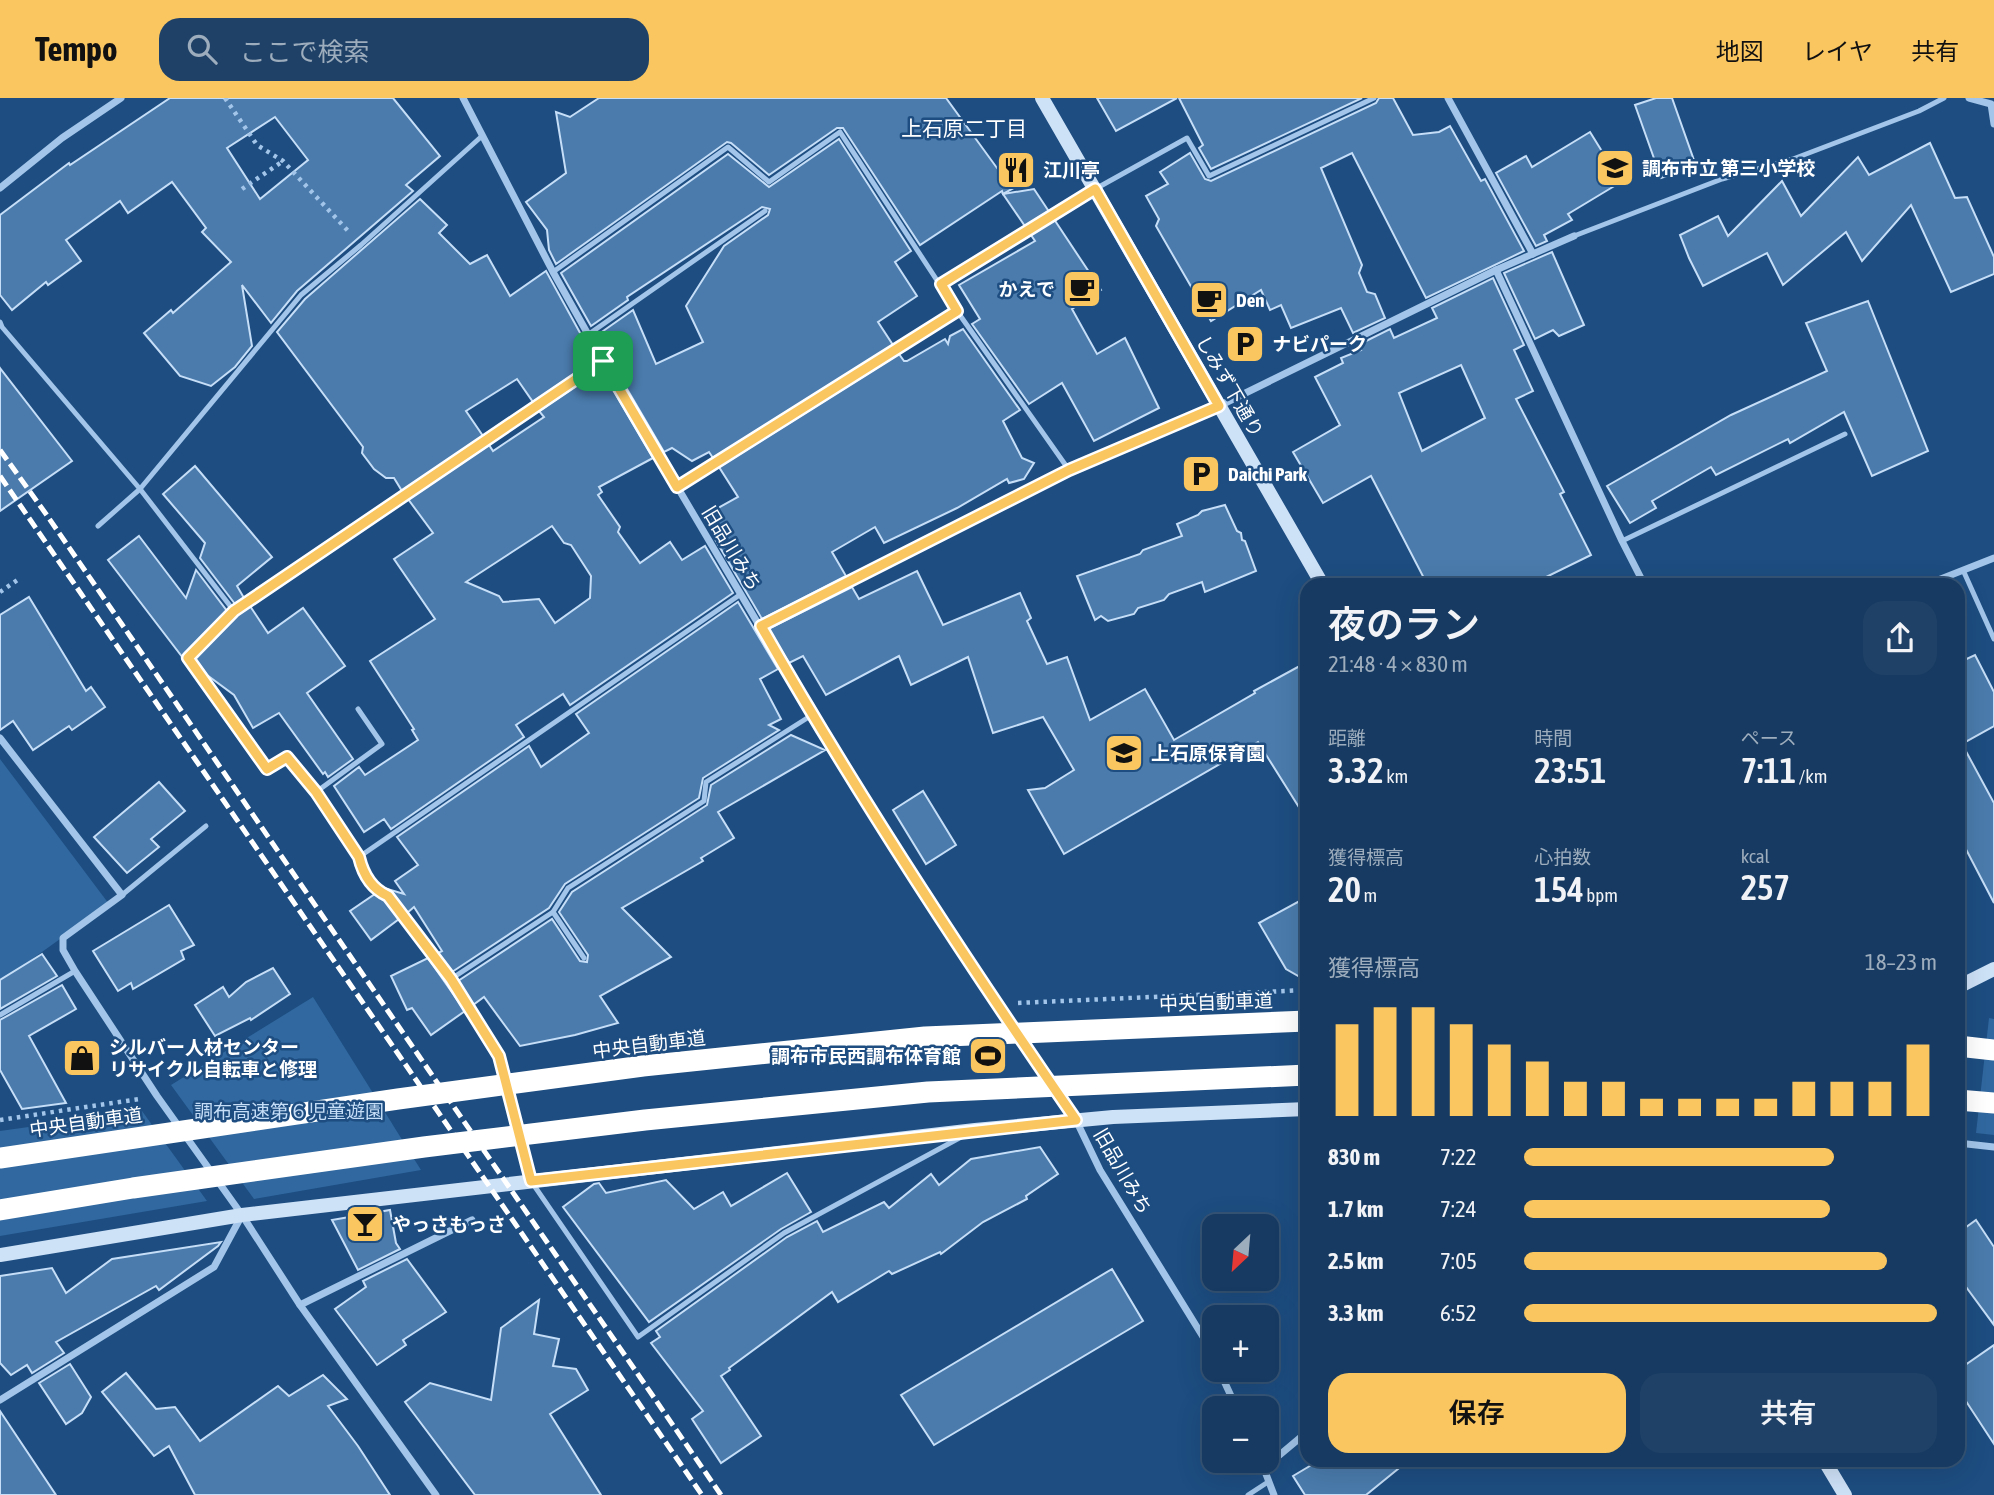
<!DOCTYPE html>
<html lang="ja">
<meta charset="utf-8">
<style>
body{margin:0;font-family:"Asap Condensed","Noto Sans JP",sans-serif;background:#1f4167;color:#f1f3f6;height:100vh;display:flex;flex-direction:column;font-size:26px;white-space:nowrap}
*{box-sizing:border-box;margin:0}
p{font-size:23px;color:#9eadbd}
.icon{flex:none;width:38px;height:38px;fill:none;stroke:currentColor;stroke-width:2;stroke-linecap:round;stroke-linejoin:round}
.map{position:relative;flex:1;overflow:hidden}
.drawer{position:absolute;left:1300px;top:480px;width:665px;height:889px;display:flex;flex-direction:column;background:#163a61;border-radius:21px;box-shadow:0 7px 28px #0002,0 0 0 2px #355476}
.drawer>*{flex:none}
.needle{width:46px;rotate:206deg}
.controls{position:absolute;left:1202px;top:1116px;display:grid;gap:14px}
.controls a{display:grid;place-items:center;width:77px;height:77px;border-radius:14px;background:#163a61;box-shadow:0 7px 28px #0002,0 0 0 2px #355476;font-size:35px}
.pin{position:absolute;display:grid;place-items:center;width:60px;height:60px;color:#fff;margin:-30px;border-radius:14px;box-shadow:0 4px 10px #0006}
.round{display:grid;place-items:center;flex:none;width:74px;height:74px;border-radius:21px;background:#1f4167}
.head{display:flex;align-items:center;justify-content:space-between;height:119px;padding:0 28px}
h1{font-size:38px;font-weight:600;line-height:52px}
.stats{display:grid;grid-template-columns:repeat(3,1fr);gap:10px;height:119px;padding:7px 28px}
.stats div{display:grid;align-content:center}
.stats b{font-size:35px;font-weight:600}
.stats small{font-size:19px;font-weight:400}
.stats p{font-size:19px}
.chart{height:196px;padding:14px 28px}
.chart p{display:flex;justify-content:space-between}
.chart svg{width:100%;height:126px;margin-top:7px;stroke:#f9c660;stroke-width:6}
.button{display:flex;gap:14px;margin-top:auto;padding:14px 28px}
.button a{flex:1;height:80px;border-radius:21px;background:#f9c660;color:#111;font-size:28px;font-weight:600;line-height:80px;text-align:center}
.button a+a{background:#1f4167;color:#f1f3f6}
ul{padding:0 28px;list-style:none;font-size:23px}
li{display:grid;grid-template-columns:112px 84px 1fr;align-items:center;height:52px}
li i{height:18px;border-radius:9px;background:#f9c660}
header{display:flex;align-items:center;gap:42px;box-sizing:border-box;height:98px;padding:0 35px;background:#f9c660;color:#111}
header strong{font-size:33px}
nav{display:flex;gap:38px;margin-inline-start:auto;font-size:24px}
.search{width:490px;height:63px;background:#1f4167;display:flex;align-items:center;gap:18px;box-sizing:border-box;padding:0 24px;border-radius:21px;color:#9eadbd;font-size:26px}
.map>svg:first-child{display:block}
.green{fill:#30689f}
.building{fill:#4a7bac;stroke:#c6def7;stroke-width:2;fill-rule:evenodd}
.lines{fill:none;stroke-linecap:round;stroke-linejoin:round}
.path{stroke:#a2c5e9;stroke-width:4.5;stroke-dasharray:3.5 5;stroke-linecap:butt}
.lane{stroke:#a2c5e9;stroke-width:5}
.street{stroke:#a2c5e9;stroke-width:7}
.secondary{stroke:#cde1f7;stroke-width:14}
.highway{stroke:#fff;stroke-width:21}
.rail{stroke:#fff;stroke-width:5;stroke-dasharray:12 5;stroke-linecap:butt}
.highway-bridge{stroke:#fff;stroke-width:21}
.route-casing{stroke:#fff;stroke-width:14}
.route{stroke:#f9c660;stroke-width:9}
.labels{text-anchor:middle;stroke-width:5;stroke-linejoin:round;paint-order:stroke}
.poi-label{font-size:19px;font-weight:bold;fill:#fff;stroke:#1d4d81;text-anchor:start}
.street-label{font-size:19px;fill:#fff;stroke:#1d4d81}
.park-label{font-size:19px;fill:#c6def7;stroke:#1d4d81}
.neighbourhood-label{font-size:21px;fill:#fff;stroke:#1d4d81}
</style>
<header>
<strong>Tempo</strong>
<div class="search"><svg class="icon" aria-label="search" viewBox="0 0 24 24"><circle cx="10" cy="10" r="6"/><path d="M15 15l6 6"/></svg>ここで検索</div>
<nav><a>地図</a><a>レイヤ</a><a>共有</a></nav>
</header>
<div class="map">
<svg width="1994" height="1397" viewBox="0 0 1994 1397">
<rect width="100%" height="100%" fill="#1d4d81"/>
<!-- green -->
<g class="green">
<polygon points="0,661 109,806 0,884"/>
<polygon points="313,899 421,1072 254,1101 171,987"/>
<polygon points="1989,920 1994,921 1994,1037 1976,1035"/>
<polygon points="142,1013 207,1103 0,1138 0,1033"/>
</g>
<!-- building -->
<g class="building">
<path d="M170 0H393L440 58 406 87 413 93 297 193 271 225 242 187 252 248 235 269 211 288 180 278 144 235 171 212 173 215 231 164 202 134 206 130 172 84 128 115 120 103 66 142 81 163 48 187 46 184 12 212 0 197V117L69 65 70 67ZM275 19 308 62 260 101 227 50Z"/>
<polygon points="599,0 946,0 997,70 1016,57 1032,80 1003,96 1002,93 920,147 843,30 837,30 769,77 731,45 727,44 556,166 549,152 547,132 526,104 566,75 556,14 570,19"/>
<polygon points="1097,0 1177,0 1116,33"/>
<polygon points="1179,0 1362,0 1211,71 1199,50 1203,47"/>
<polygon points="1379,0 1393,0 1413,37 1439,34 1450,28 1481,83 1485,81 1524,153 1426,200 1352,55 1321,70 1362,167 1359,175 1367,194 1375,196 1385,220 1353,235 1341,210 1291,230 1281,207 1270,212 1261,192 1211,223 1156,128 1159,121 1146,98 1168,86 1160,74 1190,55 1205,81 1211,83 1376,5"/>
<polygon points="1656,0 1672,0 1696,68 1661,80 1635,7"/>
<polygon points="1590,34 1621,84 1568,116 1572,122 1544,137 1547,143 1536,148 1496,75 1526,58 1532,69"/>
<polygon points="839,41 911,153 895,164 917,198 878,224 893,247 713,360 709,354 692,363 672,350 664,354 596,238 633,212 656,266 703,244 686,208 724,148 768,117 770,111 762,109 627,199 628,202 591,228 561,175 728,56 769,89"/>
<polygon points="1930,45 1955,100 1967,99 1994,159 1994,176 1951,194 1911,107 1862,163 1846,134 1783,187 1767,155 1703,188 1689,160 1680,137 1718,118 1728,138 1782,83 1801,118 1858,59 1869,77"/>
<polygon points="1034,91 1101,192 1072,211 1097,256 1125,240 1159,310 1094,343 1062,285 1029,306 972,226 980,221 959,187 1035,143 1003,96"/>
<polygon points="420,101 447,127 439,135 470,166 487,157 510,198 546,173 595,262 533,304 517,281 466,313 483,338 402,393 394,380 386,380 374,371 362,355 363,349 277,234 305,201"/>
<polygon points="1552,154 1584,227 1559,238 1553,232 1535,241 1504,175"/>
<path d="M1493 180 1524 247 1514 252 1533 293 1516 301 1564 394 1560 396 1591 457 1532 486H1427L1371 378 1323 405 1293 354 1340 327 1315 279 1343 265 1341 260 1361 252 1358 247 1390 231 1394 240 1437 220 1432 210ZM1461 267 1485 320 1422 353 1399 295Z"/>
<polygon points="1868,203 1928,353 1872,378 1844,314 1790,345 1788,341 1716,377 1711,369 1652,403 1656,410 1630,425 1607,388 1731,317 1827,273 1806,225"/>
<polygon points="963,231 1020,312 1003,323 1022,360 1034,365 1024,381 1009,385 1007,381 957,410 884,445 875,429 832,454 846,478 762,521 715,441 722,437 709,415 738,399 719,369 899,256 904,263 907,263 945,241 948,246 950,238"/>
<polygon points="0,270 72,363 0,413"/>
<path d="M601 271 653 360 599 389 602 394 598 397 620 429 618 434 640 465 670 444 682 462 705 448 733 495 570 607 563 596 516 627 524 639 391 731 384 721 364 734 334 688 359 669 365 677 418 642 412 632 414 631 370 563 435 521 394 461 433 435 408 401 489 347 493 353 544 319 539 313ZM552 428 564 445 571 447 591 478 590 500 555 525 539 501 503 504 499 498 466 484Z"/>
<polygon points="195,368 272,459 237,488 244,500 235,506 200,460 205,445 163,396"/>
<polygon points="1225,407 1237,433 1241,435 1242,442 1245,443 1256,473 1205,494 1202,484 1169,496 1164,502 1138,510 1134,516 1108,523 1101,518 1095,522 1077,478 1140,456 1143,452 1182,438 1177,426 1198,417 1202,413"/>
<polygon points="139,438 186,500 196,472 227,513 183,560 108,462"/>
<polygon points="917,473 943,527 1020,495 1031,520 1027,523 1047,566 1067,559 1090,622 1145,591 1174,642 1255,595 1254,593 1307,564 1307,722 1258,644 1064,756 1028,692 1045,690 1074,672 1043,619 993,635 968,559 911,587 899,558 826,597 803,558 789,565 768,531 852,489 859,501"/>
<polygon points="29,499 86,593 91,589 105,609 72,632 69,628 33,652 13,623 0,632 0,517"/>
<polygon points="738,504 778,571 760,581 781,621 769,627 779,632 703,680 699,700 565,786 549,810 452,874 438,855 442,853 414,809 407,815 392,794 384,790 404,796 395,783 418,767 397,739 529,648 541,669 589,635 576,616"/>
<polygon points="250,508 268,535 303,510 345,568 307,595 353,661 328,679 325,674 323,676 279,615 253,630 234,597 207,577 195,561 237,517"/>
<polygon points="1975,557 1994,594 1994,628 1962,646 1994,705 1994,805 1958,736 1958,565"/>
<polygon points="791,637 825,652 718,714 734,740 701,760 703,763 622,810 671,859 600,898 618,925 575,937 520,948 484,899 473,907 458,883 552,821 580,863 587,864 588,857 559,814 572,794 707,707 711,687"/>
<polygon points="159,684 185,713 151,741 159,749 127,775 94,739"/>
<polygon points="923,693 956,747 926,766 893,712"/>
<polygon points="375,796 385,802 399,821 371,842 350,813"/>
<polygon points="1307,799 1307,883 1286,871 1259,825"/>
<polygon points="169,807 194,847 181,853 184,861 133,891 131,885 118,893 93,853"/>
<polygon points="42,856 57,878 0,911 0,882"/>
<polygon points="428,860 465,913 431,937 412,910 407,912 391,878"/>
<polygon points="273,870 290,896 251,922 250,920 215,938 195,907 223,889 229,899 246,884"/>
<polygon points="62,887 76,911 29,938 66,1005 22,1011 0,972 0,922"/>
<polygon points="1040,1049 1058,1076 1026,1098 1027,1101 983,1124 941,1156 940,1154 892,1176 889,1173 838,1204 832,1194 729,1270 730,1272 721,1278 761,1338 721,1365 692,1321 703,1313 651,1245 660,1239 656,1233 787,1139 817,1123 823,1134 884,1104 889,1110 931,1076 939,1087 971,1061"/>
<polygon points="787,1075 811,1114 781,1131 649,1224 563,1109 594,1086 599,1085 606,1095 666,1082 694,1111 723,1094 731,1108"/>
<polygon points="390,1112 396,1145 400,1151 358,1172 332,1122"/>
<polygon points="1976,1122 1994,1149 1994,1227 1958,1178 1958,1135"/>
<polygon points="221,1144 218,1148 159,1192 156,1188 56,1244 64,1255 32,1275 27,1267 11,1277 0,1265 0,1178 52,1170 66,1195 112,1161"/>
<polygon points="407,1161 446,1214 403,1242 406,1247 377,1267 335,1211 366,1189 363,1183"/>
<polygon points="1112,1171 1143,1223 934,1347 901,1297"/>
<polygon points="539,1202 534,1236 559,1241 553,1268 576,1271 588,1292 550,1316 601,1397 475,1397 405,1304 430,1285 491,1302 501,1230"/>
<polygon points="1994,1247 1994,1346 1958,1291 1958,1272"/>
<polygon points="70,1266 91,1299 82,1315 66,1326 39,1285"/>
<polygon points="126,1275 156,1311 175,1309 200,1343 278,1288 289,1298 323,1277 347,1301 328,1308 358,1348 390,1397 195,1397 169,1348 154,1358 102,1294"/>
<polygon points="0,1313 56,1397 0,1397"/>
<polygon points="1320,1362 1409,1362 1366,1397 1305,1397 1293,1378"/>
</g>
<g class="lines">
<!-- path -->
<g class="path">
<polyline points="225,0 257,47 283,63 349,134"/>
<polyline points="242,91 283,63"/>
<polyline points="954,178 1077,102"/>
<polyline points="0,494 19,481"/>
<polyline points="1018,905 1307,892"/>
<polyline points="0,1022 139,1001"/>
</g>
<!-- lane -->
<g class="lane">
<polyline points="1097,90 1187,40 1209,78 1374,0"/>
<polyline points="1574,138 1722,81 1793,61 1919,13 1944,0"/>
<polyline points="553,174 728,49 769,84 840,34 957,213"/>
<polyline points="0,224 2,229 140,391 234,513 188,560 267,671 287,659 316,694 359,759 741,496"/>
<polyline points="589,236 765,113"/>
<polyline points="676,389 957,213 1069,372"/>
<polyline points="98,428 140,391 301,197 361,147 482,38"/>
<polyline points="1622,443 1845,336"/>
<polyline points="1963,472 1994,541"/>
<polyline points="234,513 603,263"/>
<polyline points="316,694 382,646 358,611"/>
<path d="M359 759C363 776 372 791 388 798L451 881 499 958 505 983"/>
<polyline points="122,797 206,728"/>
<polyline points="553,814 584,860"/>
<polyline points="451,881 553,814 568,790 704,703 706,684 812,617"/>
<polyline points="0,917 75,873"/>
<polyline points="508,992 518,1034"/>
<polyline points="521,1043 531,1083 638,1239 784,1135 963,1038"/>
<polyline points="1248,1397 1268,1384"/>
</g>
<!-- street -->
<g class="street">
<polyline points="463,0 553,174 603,263 812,617 996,906 1076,1022 1100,1072 1205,1242 1214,1262"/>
<polyline points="1448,0 1533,156"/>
<polyline points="1969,0 1991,6 1994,26"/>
<polyline points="0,90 62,40 121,0"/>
<polyline points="1496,172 1622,443 1644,486"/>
<polyline points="1928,486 1994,460"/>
<polyline points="761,528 1069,372 1219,308 1496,172 1574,138"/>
<polyline points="0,640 122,797 63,840 63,852 75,873 157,998 242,1117 300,1207 436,1397"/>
<polyline points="1958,1045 1994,1049"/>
<polyline points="300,1207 472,1122"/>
<polyline points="1219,1272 1237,1311"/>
<polyline points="0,1302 214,1169 242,1117"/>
<polyline points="1261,1363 1274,1397"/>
<polyline points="1264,1370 1307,1334"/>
</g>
<!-- secondary -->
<g class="secondary">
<polyline points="1042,0 1322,486"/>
<polyline points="1958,889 1994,871"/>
<polyline points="0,1157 242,1117 975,1032 1113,1019 1307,1011"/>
<polyline points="1824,1362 1845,1397"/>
</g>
<!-- highway -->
<g class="highway">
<polyline points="1958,948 1994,952"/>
<polyline points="1958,1002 1994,1005"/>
</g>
<!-- rail -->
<g class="rail">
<polyline points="0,352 46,416 721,1397"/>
<polyline points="0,378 702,1397"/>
</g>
<!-- highway-bridge -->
<g class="highway-bridge">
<polyline points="0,1060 398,1001 643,968 925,939 1307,923"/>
<polyline points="0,1112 133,1090 424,1049 645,1022 928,994 1307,977"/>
</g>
</g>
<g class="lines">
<!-- route casing -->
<g class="route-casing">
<path id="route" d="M1095 91 1219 308 1069 372 761 528C857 697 965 861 1076 1022L531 1083 499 958 451 881 388 798C372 791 363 776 359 759L316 694 287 659 267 671 188 560 234 513 603 263 677 389 957 213 941 186Z"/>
</g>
<!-- route -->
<use href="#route" class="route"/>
</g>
<!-- icons -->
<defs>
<g id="school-square" transform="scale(2.0125)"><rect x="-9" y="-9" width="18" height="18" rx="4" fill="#f9c660" stroke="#1d4d81"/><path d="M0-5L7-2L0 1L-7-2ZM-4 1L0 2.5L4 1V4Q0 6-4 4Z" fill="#111"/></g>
<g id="restaurant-square" transform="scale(2.0125)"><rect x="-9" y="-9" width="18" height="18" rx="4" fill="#f9c660" stroke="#1d4d81"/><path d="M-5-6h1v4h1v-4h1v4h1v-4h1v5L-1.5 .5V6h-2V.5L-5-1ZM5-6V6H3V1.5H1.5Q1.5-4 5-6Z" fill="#111"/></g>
<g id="cafe-square" transform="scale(2.0125)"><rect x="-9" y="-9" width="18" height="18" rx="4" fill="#f9c660" stroke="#1d4d81"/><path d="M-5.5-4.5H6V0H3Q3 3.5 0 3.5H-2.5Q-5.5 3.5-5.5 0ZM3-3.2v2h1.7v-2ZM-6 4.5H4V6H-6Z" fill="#111"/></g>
<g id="parking-square" transform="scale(2.0125)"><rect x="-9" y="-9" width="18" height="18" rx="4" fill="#f9c660" stroke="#1d4d81"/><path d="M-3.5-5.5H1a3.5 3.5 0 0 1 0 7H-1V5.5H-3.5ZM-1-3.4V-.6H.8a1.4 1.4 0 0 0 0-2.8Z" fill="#111"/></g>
<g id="stadium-square" transform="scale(2.0125)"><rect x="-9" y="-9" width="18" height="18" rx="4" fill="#f9c660" stroke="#1d4d81"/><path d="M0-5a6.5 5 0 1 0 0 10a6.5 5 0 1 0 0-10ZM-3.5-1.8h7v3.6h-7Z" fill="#111"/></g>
<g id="shop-square" transform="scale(2.0125)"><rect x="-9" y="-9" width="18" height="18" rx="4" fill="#f9c660" stroke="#1d4d81"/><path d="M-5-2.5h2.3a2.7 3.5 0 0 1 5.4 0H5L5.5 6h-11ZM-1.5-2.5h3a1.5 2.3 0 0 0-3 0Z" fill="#111"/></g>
<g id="bar-square" transform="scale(2.0125)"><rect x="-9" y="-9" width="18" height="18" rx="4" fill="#f9c660" stroke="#1d4d81"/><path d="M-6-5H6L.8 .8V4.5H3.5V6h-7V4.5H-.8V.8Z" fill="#111"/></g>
</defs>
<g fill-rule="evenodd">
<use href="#school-square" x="1615" y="70"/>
<use href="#restaurant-square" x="1016" y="72"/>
<use href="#cafe-square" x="1082" y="191"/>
<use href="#cafe-square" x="1209" y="202"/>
<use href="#parking-square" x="1245" y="246"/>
<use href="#parking-square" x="1201" y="376"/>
<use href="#school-square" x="1124" y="655"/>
<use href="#stadium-square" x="988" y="958"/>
<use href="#shop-square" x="82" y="960"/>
<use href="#bar-square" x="365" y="1126"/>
</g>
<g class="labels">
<!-- poi labels -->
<g class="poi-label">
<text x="1642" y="77">調布市立 第三小学校</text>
<text x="1043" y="79">江川亭</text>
<text x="1055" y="198" text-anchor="end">かえで</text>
<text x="1236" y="209">Den</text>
<text x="1272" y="253">ナビパーク</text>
<text x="1228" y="383">Daichi Park</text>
<text x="1151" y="662">上石原保育園</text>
<text x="109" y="956">シルバー人材センター<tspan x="109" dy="22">リサイクル自転車と修理</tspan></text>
<text x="961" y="965" text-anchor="end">調布市民西調布体育館</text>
<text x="392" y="1133">やっさもっさ</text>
</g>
<!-- street labels -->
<g class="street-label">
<text transform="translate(1230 288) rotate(60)" y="7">しみず下通り</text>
<text transform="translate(732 450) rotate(59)" y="7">旧品川みち</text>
<text transform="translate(1216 904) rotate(-2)" y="7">中央自動車道</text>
<text transform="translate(649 946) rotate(-7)" y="7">中央自動車道</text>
<text transform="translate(86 1024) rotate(-8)" y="7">中央自動車道</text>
<text transform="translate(1123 1073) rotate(60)" y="7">旧品川みち</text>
</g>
<!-- park labels -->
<g class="park-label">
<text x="289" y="1020">調布高速第６児童遊園</text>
</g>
<!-- neighbourhood labels -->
<g class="neighbourhood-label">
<text x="964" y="38">上石原二丁目</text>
</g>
</g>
</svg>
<div class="controls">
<a><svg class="needle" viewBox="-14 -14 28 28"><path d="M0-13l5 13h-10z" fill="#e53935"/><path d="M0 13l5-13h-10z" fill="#9eadbd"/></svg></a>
<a>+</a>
<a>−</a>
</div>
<div class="pin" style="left:603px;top:263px;background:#1e9e55"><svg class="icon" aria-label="arrive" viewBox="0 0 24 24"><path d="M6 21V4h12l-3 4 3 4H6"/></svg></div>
<section class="drawer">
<div class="head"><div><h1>夜のラン</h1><p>21:48 · 4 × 830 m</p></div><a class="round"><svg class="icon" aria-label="share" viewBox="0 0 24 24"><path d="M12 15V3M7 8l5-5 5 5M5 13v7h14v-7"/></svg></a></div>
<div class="stats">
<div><p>距離</p><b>3.32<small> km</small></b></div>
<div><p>時間</p><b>23:51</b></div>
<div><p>ペース</p><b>7:11<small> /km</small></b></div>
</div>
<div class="stats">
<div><p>獲得標高</p><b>20<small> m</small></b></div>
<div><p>心拍数</p><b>154<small> bpm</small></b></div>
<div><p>kcal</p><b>257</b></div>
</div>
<div class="chart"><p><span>獲得標高</span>18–23 m</p>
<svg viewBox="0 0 160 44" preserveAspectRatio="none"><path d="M5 44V12M15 44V6M25 44V6M35 44V12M45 44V19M55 44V25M65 44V32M75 44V32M85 44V38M95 44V38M105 44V38M115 44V38M125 44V32M135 44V32M145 44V32M155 44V19"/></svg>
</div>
<ul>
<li><b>830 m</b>7:22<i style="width:75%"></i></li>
<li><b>1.7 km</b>7:24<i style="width:74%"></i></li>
<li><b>2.5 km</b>7:05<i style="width:88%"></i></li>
<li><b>3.3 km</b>6:52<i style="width:100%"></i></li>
</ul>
<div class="button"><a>保存</a><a>共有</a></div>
</section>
</div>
